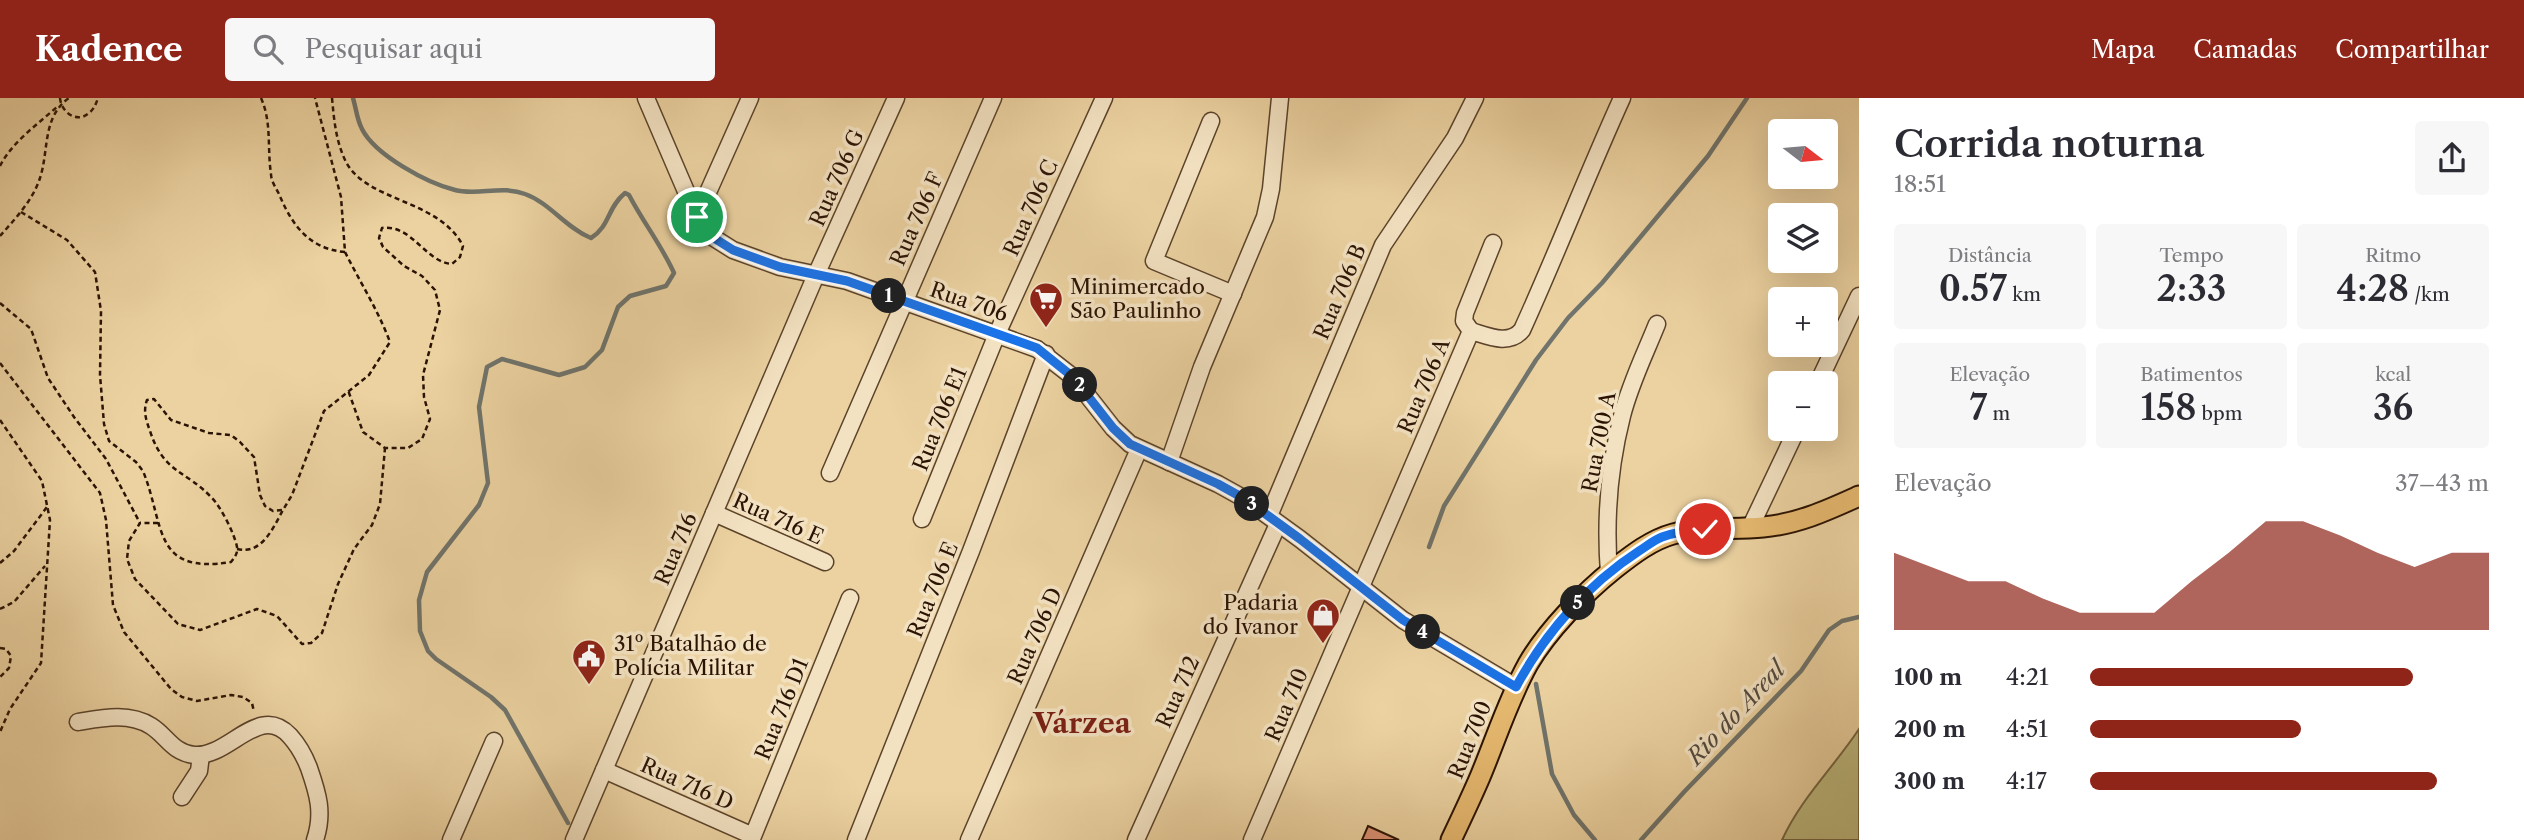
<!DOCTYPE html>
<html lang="pt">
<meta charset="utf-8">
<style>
body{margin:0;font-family:"Libre Caslon Text",serif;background:#f7f7f7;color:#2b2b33;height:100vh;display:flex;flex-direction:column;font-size:26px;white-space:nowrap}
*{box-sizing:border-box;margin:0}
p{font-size:23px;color:#7c7c81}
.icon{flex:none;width:38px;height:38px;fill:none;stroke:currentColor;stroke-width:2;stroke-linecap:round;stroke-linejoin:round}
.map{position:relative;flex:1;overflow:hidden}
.side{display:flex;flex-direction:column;background:#fff;width:665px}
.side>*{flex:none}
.needle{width:46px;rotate:106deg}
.tools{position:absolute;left:1768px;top:21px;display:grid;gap:14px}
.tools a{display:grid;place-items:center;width:70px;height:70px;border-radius:7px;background:#fff;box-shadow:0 7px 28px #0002;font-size:35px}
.pin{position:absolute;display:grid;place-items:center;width:60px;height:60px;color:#fff;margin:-30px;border:4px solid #fff;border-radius:50%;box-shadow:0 2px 7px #0007}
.km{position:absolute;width:35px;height:35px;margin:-18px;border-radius:50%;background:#222;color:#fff;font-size:19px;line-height:35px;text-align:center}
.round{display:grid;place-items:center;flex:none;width:74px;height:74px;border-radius:7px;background:#f7f7f7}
.summary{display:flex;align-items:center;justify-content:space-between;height:119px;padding:0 35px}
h1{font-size:38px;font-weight:600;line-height:52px}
.figures{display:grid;grid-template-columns:repeat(3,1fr);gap:10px;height:119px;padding:7px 35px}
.figures div{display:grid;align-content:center;border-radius:7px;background:#f7f7f7;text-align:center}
.figures b{font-size:35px;font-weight:600}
.figures small{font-size:19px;font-weight:400}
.figures p{font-size:19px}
.chart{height:196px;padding:14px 35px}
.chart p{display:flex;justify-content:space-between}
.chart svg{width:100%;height:126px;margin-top:7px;fill:#8f2418;opacity:.7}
ul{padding:0 35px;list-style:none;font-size:23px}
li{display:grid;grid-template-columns:112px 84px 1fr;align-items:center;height:52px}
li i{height:18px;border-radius:9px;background:#8f2418}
header{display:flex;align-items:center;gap:42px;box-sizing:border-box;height:98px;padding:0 35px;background:#8f2418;color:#fff}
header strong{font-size:33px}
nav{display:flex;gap:38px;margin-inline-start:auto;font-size:24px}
.search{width:490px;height:63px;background:#f7f7f7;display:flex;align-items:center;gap:18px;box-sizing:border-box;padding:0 24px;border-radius:7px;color:#7c7c81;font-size:26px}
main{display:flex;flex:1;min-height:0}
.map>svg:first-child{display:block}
.green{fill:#beba80;stroke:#746642;stroke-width:2}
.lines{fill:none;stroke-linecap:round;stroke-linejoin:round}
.stream{stroke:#70746c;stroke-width:4.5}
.building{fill:#db9173;stroke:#2b1304;stroke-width:2}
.minor-casing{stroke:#5b432b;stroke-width:19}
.major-casing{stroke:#2b1304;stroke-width:23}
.path{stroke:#2b1304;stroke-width:2.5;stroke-dasharray:5 3.5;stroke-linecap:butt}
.minor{stroke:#f3e2c2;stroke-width:16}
.major{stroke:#e6b970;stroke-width:19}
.route-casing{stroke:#fff;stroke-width:14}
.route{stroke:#1a73e8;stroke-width:9}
.labels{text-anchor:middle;stroke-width:7;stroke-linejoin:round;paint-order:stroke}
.street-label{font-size:21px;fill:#2b1304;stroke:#f3e2c2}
.poi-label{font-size:21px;fill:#2b1304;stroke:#f3e2c2;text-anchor:start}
.water-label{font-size:23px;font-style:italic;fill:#534c41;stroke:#f3e2c2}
.district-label{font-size:28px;font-weight:bold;fill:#7a1f14;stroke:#f3e2c2}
</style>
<header>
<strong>Kadence</strong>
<div class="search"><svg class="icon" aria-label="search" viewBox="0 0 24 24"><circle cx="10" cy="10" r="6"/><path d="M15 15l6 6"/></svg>Pesquisar aqui</div>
<nav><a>Mapa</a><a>Camadas</a><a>Compartilhar</a></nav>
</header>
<main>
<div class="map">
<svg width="1859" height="742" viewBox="0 0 1859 742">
<rect width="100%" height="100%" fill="#ecd2a1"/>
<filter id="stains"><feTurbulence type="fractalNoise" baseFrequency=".00286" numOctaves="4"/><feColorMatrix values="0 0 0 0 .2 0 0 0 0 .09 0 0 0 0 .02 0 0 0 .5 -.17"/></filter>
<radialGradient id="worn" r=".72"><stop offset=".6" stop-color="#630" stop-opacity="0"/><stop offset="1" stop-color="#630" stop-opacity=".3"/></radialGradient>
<!-- green -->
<path class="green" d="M1859 631V742H1782C1801 700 1834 669 1859 631Z"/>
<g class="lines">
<!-- stream -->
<g class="stream">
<path d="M353 0C356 10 357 22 362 31 375 57 427 85 455 92 477 98 502 87 525 96 550 105 566 130 591 140 610 128 607 110 625 95L629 97C643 124 662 148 674 175L666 188 630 198 618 209 602 252 585 269 559 277 502 261 487 269 479 309 488 385 479 407 427 474 419 502 420 533 428 553 436 561 491 599 505 612 568 725"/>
<polyline points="1429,449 1444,408 1536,262 1568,220 1602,185 1708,58 1747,0"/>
<polyline points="1536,586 1552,676 1574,717 1595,742"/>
<polyline points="1641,742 1684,694 1801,573 1829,532 1842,523 1859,519"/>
</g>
</g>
<!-- building -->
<polygon class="building" points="1368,728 1399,742 1362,742"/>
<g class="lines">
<!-- minor casing -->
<g class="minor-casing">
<g id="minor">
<polyline points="646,0 697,119 714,140 733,152 780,169 847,183 1037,251 1073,279 1113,330 1130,346 1218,386 1245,401 1300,441 1403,522 1516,589"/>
<polyline points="1211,23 1154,163 1233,196"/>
<polyline points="697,119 750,0"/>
<polyline points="1471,233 1464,223 1465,215 1493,145"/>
<polyline points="1818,285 1859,198"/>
<polyline points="1169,364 1202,269 1265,119 1271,91 1280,0"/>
<polyline points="830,375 993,0"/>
<polyline points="714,415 825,464"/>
<polyline points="1269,418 1383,147 1455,40 1475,0"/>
<polyline points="922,421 997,236 1104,0"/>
<polyline points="1750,430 1797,331"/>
<path d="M1609 475C1605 423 1609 369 1622 318 1630 286 1645 256 1657 226"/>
<path d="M78 624C102 620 129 614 151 628 167 638 173 655 194 657 229 660 259 604 290 638 299 648 304 657 309 670 318 696 324 715 315 742"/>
<polyline points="604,672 753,738 850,500"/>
<polyline points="182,699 199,673 201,657"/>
<polyline points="451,742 494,643"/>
<polyline points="574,742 816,177 896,0"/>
<polyline points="856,742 971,453 1046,256"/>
<polyline points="969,742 1139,351"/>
<polyline points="1136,742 1278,426"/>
<path d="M1252 742 1471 233C1488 238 1509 248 1522 232 1557 155 1587 77 1622 0"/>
</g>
</g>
<!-- major casing -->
<g class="major-casing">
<path id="major" d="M1451 742C1461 721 1471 700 1480 679 1496 641 1508 602 1528 566 1547 533 1584 495 1614 471 1632 457 1651 442 1673 436 1702 428 1733 432 1763 429 1798 426 1828 412 1859 398"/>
</g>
<!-- path -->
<g class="path">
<path d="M60 0C61 14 77 26 89 15 94 11 96 6 98 0"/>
<path d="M261 0C272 25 267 49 271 76 271 83 276 90 279 96 292 127 309 151 345 154L341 99 315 0"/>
<path d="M332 0C334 22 336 44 346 64 367 104 439 101 463 148L460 159 452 166C425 164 412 126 382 130L379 140 383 149 404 168 422 178 435 192 440 212 423 277 424 299 430 321 422 341 408 350H385L363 334 348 292"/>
<path d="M0 68C12 44 38 26 58 8"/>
<path d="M21 114 67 142 95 174 101 213 100 277 104 326 109 343 136 364 143 373C165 427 152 477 231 464 235 459 238 455 237 449 235 437 221 409 212 400 186 372 164 376 150 333 146 322 143 313 147 302L154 301 171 322 209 335 231 337 240 344 254 359 260 397 265 408 273 413 283 412 292 397 324 313 369 277 390 244C378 212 360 184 345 154"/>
<path d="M0 138C15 121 33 102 40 80 49 53 42 19 69 0"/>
<polyline points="0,205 31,231 48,280 74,319 106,361 140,425"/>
<polyline points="0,265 100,395 106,422 113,507 124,534 171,591 182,599 197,603 231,597 243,599 252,605 254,614"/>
<polyline points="0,322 42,383 50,422 41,565 10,611 0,634"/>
<polyline points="158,425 140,425 129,443 127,461 135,481 178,526 200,532 257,511 277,518 302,546 311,545 322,535 338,486 354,451 372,427 380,406 385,350"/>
<path d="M237 451C262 457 273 430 283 412"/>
<polyline points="0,465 14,453 47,409"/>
<polyline points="0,511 14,504 45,468"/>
<polyline points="0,550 6,551 11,558 9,570 0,579"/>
</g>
<!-- minor -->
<use href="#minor" class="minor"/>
<!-- major -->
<use href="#major" class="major"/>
</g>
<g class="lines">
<!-- route casing -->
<g class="route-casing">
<path id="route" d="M697 119 714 140 733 152 780 169 847 183 1037 250 1073 279 1113 330 1130 346 1218 386 1245 401 1300 441 1403 522 1516 589C1545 535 1588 486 1639 453 1647 448 1654 442 1662 439 1676 434 1691 432 1705 431"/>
</g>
<!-- route -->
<use href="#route" class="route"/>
</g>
<!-- icons -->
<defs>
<g id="supermarket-pin" transform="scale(1.75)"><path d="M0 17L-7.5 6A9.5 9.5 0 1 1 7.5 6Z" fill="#8f2418" stroke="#f3e2c2"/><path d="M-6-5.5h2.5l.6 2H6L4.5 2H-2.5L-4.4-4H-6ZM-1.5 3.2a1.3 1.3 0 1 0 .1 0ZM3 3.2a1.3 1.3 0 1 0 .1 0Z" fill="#fff"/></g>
<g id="shop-pin" transform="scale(1.75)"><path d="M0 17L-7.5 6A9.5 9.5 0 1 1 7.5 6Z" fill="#8f2418" stroke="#f3e2c2"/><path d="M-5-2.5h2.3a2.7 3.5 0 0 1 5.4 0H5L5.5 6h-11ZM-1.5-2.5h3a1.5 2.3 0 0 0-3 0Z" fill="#fff"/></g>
<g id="civic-pin" transform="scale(1.75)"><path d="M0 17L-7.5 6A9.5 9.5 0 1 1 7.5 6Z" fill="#8f2418" stroke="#f3e2c2"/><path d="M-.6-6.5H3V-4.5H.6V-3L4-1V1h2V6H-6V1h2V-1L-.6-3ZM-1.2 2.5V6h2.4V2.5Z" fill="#fff"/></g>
</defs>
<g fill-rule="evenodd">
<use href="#supermarket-pin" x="1046" y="201"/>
<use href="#shop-pin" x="1323" y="517"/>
<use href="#civic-pin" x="589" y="558"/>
</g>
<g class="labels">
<!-- street labels -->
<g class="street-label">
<text transform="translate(837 80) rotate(-66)" y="7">Rua 706 G</text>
<text transform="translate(1031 110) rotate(-66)" y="7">Rua 706 C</text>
<text transform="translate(917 121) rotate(-66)" y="7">Rua 706 F</text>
<text transform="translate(1340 194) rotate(-67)" y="7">Rua 706 B</text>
<text transform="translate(969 204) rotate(19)" y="7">Rua 706</text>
<text transform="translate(1424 288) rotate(-67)" y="7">Rua 706 A</text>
<text transform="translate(940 321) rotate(-68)" y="7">Rua 706 E1</text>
<text transform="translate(1599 344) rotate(-79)" y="7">Rua 700 A</text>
<text transform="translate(778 421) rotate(24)" y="7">Rua 716 E</text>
<text transform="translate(676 451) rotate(-67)" y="7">Rua 716</text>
<text transform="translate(933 492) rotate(-68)" y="7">Rua 706 E</text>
<text transform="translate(1035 538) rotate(-66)" y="7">Rua 706 D</text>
<text transform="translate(1178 594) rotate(-66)" y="7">Rua 712</text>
<text transform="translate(1287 607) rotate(-67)" y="7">Rua 710</text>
<text transform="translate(782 611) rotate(-68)" y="7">Rua 716 D1</text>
<text transform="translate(1470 642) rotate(-68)" y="7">Rua 700</text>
<text transform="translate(687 686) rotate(24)" y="7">Rua 716 D</text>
</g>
<!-- poi labels -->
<g class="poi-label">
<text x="1070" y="196">Minimercado<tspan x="1070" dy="24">São Paulinho</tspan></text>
<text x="1298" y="512" text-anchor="end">Padaria<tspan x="1298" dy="24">do Ivanor</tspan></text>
<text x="614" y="553">31º Batalhão de<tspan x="614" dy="24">Polícia Militar</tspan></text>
</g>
<!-- water labels -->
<g class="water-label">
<text transform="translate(1736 615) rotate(-47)" y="8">Rio do Areal</text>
</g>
<!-- district labels -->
<g class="district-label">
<text x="1082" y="635">Várzea</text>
</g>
</g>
<rect width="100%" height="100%" filter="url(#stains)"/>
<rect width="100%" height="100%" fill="url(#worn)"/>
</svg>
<div class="tools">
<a><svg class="needle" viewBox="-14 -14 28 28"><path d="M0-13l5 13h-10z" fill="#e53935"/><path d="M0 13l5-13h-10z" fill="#7c7c81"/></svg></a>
<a><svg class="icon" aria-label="layers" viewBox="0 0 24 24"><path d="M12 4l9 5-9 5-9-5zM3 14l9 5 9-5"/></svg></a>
<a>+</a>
<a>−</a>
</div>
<div class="pin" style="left:697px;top:119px;background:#1e9e55"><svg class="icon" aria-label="arrive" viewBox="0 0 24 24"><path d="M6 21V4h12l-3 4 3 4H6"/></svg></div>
<div class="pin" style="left:1705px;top:431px;background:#d93025"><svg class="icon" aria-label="check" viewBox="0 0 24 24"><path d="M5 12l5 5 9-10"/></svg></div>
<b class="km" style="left:889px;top:198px">1</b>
<b class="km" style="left:1080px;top:287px">2</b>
<b class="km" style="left:1252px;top:406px">3</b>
<b class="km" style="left:1423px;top:534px">4</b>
<b class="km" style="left:1578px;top:505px">5</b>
</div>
<section class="side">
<div class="summary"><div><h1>Corrida noturna</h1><p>18:51</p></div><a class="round"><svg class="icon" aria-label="share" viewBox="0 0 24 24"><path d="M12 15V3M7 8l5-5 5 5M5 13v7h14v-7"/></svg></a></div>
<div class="figures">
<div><p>Distância</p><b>0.57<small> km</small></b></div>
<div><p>Tempo</p><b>2:33</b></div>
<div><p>Ritmo</p><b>4:28<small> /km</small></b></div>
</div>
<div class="figures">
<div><p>Elevação</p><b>7<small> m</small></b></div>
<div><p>Batimentos</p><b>158<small> bpm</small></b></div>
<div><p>kcal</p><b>36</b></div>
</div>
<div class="chart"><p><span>Elevação</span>37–43 m</p>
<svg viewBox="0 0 160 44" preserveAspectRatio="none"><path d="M0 44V17L10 22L20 27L30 27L40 33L50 38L60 38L70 38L80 27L90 17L100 6L110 6L120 11L130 17L140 22L150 17L160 17V44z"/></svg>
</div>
<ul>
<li><b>100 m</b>4:21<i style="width:81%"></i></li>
<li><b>200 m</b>4:51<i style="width:53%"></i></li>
<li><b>300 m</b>4:17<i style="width:87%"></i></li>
</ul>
</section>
</main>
